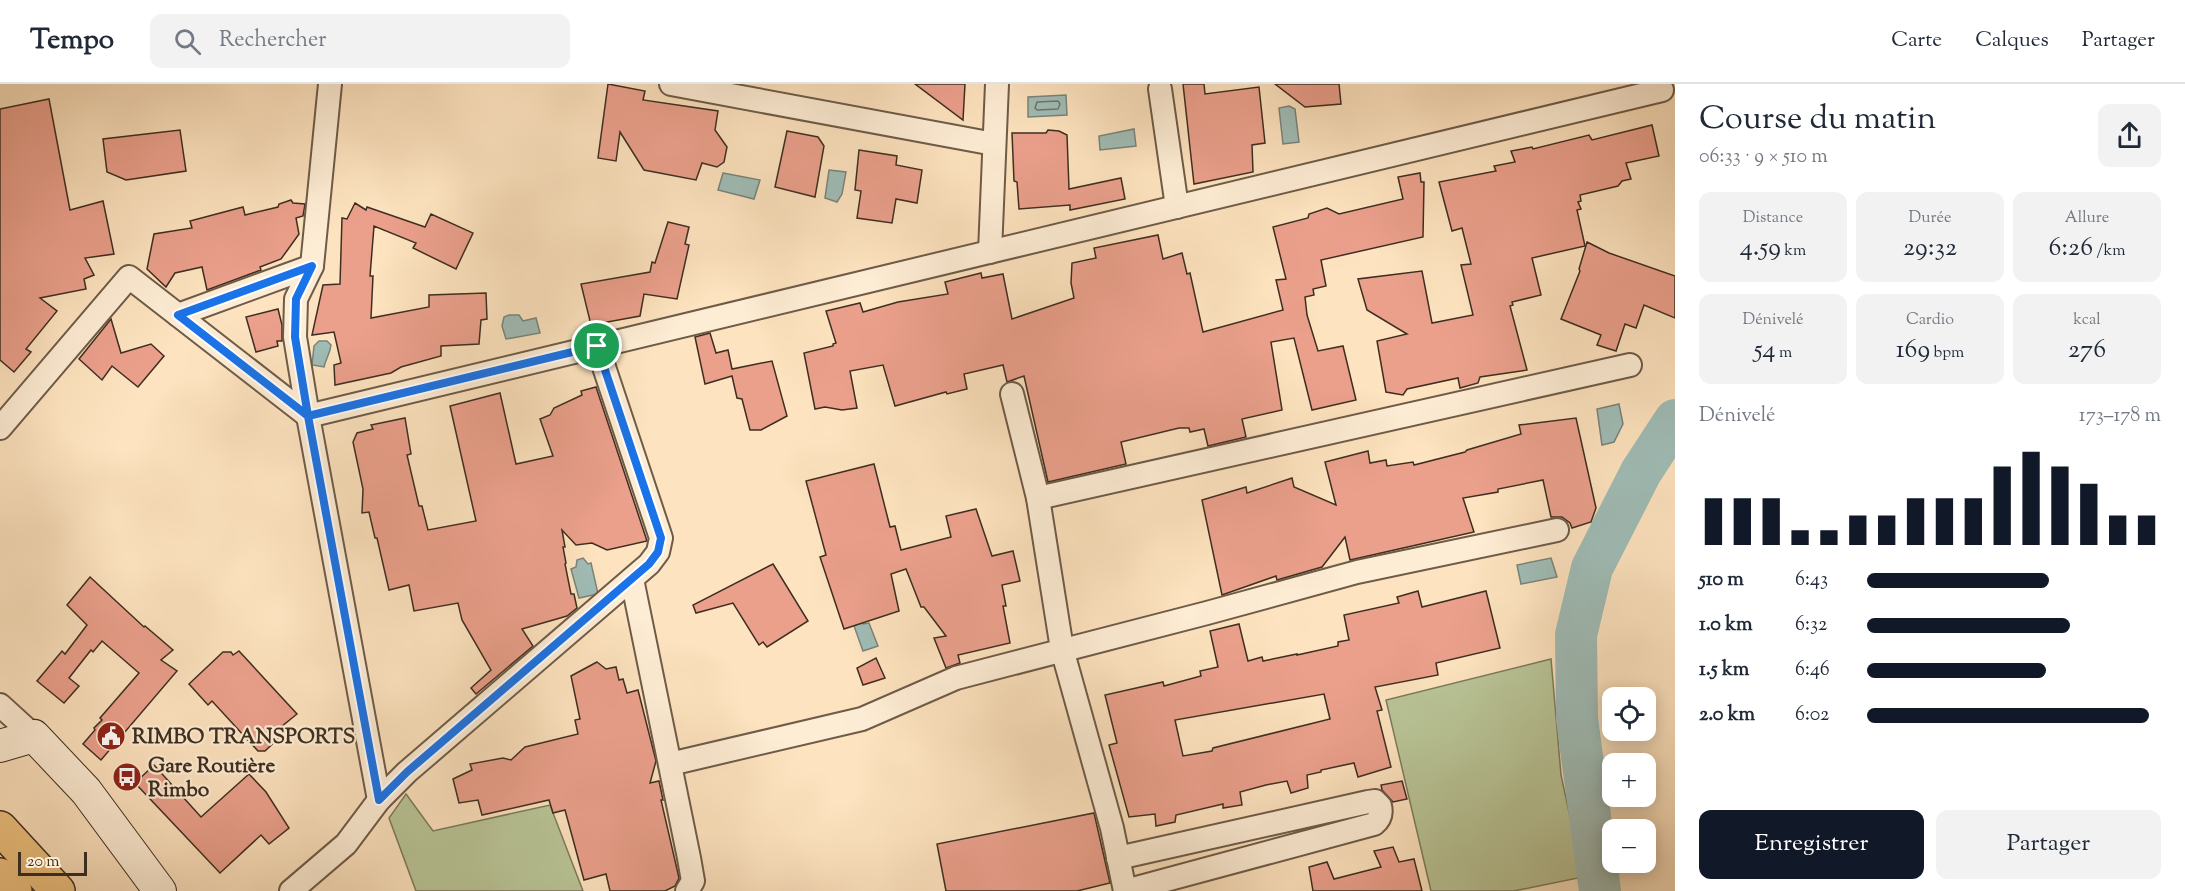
<!DOCTYPE html>
<html lang="fr">
<meta charset="utf-8">
<style>
body{margin:0;font-family:"Sorts Mill Goudy",serif;background:#f2f2f3;color:#1f2937;height:100vh;display:flex;flex-direction:column;font-size:22px;white-space:nowrap}
*{box-sizing:border-box;margin:0}
p{font-size:20px;color:#747a83}
.icon{flex:none;width:33px;height:33px;fill:none;stroke:currentColor;stroke-width:2;stroke-linecap:round;stroke-linejoin:round}
.map{position:relative;flex:1;overflow:hidden}
.panel{display:flex;flex-direction:column;background:#fff;width:510px}
.panel>*{flex:none}
.controls{position:absolute;left:1602px;top:603px;display:grid;gap:12px}
.controls a{display:grid;place-items:center;width:54px;height:54px;border-radius:12px;background:#fff;box-shadow:0 3px 15px #0003;font-size:30px}
.scale{position:absolute;left:18px;bottom:15px;width:69px;box-sizing:border-box;padding-left:6px;border:3px solid #3e2e20;border-top:0;font-size:16px;line-height:21px;white-space:nowrap;color:#3e2e20;-webkit-text-stroke:4px #feedd5;paint-order:stroke}
.pin{position:absolute;display:grid;place-items:center;width:51px;height:51px;color:#fff;margin:-26px;border:3px solid #fff;border-radius:50%;box-shadow:0 2px 6px #0007}
.round{display:grid;place-items:center;flex:none;width:63px;height:63px;border-radius:12px;background:#f2f2f3}
.overview{display:flex;align-items:center;justify-content:space-between;height:102px;padding:0 24px}
h1{font-size:33px;font-weight:600;line-height:45px}
.metrics{display:grid;grid-template-columns:repeat(3,1fr);gap:9px;height:102px;padding:6px 24px}
.metrics div{display:grid;align-content:center;border-radius:12px;background:#f2f2f3;text-align:center}
.metrics b{font-size:26px;font-weight:600}
.metrics small{font-size:16px;font-weight:400}
.metrics p{font-size:16px}
.chart{height:168px;padding:12px 24px}
.chart p{display:flex;justify-content:space-between}
.chart svg{width:100%;height:108px;margin-top:6px;stroke:#111827;stroke-width:6}
.button{display:flex;gap:12px;margin-top:auto;padding:12px 24px}
.button a{flex:1;height:69px;border-radius:12px;background:#111827;color:#fff;font-size:24px;font-weight:600;line-height:69px;text-align:center}
.button a+a{background:#f2f2f3;color:#1f2937}
ul{padding:0 24px;list-style:none;font-size:20px}
li{display:grid;grid-template-columns:96px 72px 1fr;align-items:center;height:45px}
li i{height:15px;border-radius:8px;background:#111827}
header{display:flex;align-items:center;gap:36px;box-sizing:border-box;height:84px;padding:0 30px;background:#fff;border-bottom:2px solid #e0e1e3}
header strong{font-size:28px}
nav{display:flex;gap:33px;margin-inline-start:auto;font-size:21px}
.search{width:420px;height:54px;background:#f2f2f3;display:flex;align-items:center;gap:15px;box-sizing:border-box;padding:0 21px;border-radius:12px;color:#747a83;font-size:22px}
main{display:flex;flex:1;min-height:0}
.map>svg:first-child{display:block}
.green{fill:#b9c597;stroke:#7c7a5c;stroke-width:1.5}
.water{fill:#a0bdb7;stroke:#79847b;stroke-width:1.5}
.lines{fill:none;stroke-linecap:round;stroke-linejoin:round}
.shore{stroke:#6f766c;stroke-width:1.5}
.river{stroke:#a0bdb7;stroke-width:42}
.building{fill:#eba08c;stroke:#3e2e20;stroke-width:1.5;fill-rule:evenodd}
.street-casing{stroke:#6e5b48;stroke-width:26}
.secondary-casing{stroke:#3e2e20;stroke-width:34}
.highway-casing{stroke:#3e2e20;stroke-width:36}
.street{stroke:#feedd5;stroke-width:22}
.secondary{stroke:#feedd5;stroke-width:32}
.highway{stroke:#eec280;stroke-width:33}
.route-casing{stroke:#fff;stroke-width:12}
.route{stroke:#1a73e8;stroke-width:8}
.labels{text-anchor:middle;stroke-width:4.5;stroke-linejoin:round;paint-order:stroke}
.poi-label{font-size:21px;font-weight:bold;fill:#3e2e20;stroke:#feedd5;text-anchor:start}
</style>
<header>
<strong>Tempo</strong>
<div class="search"><svg class="icon" aria-label="search" viewBox="0 0 24 24"><circle cx="10" cy="10" r="6"/><path d="M15 15l6 6"/></svg>Rechercher</div>
<nav><a>Carte</a><a>Calques</a><a>Partager</a></nav>
</header>
<main>
<div class="map">
<svg width="1675" height="807" viewBox="0 0 1675 807">
<rect width="100%" height="100%" fill="#fde3bf"/>
<filter id="stains"><feTurbulence type="fractalNoise" baseFrequency=".00333" numOctaves="4"/><feColorMatrix values="0 0 0 0 .2 0 0 0 0 .09 0 0 0 0 .02 0 0 0 .5 -.17"/></filter>
<radialGradient id="worn" r=".72"><stop offset=".6" stop-color="#630" stop-opacity="0"/><stop offset="1" stop-color="#630" stop-opacity=".3"/></radialGradient>
<!-- green -->
<g class="green">
<polygon points="1551,575 1561,691 1583,793 1514,807 1431,807 1386,616"/>
<polygon points="406,710 433,747 550,721 583,807 416,807 389,734"/>
</g>
<!-- water -->
<g class="water">
<polygon points="1066,11 1067,31 1028,33 1028,13"/>
<polygon points="1289,22 1295,25 1299,58 1283,60 1279,24"/>
<polygon points="1134,45 1136,62 1100,66 1099,52"/>
<polygon points="829,86 846,88 842,110 837,118 825,114"/>
<polygon points="723,89 760,96 754,115 718,106"/>
<polygon points="509,231 519,231 523,237 536,234 540,249 506,255 502,242 504,233"/>
<path d="M319 257H327L331 261C330 270 326 274 324 283L312 281 314 262Z"/>
<polygon points="1619,320 1623,340 1614,358 1602,361 1597,325"/>
<polygon points="583,474 588,480 591,479 598,510 579,514 571,485 576,483 577,476"/>
<polygon points="1551,474 1557,493 1521,500 1517,481"/>
<polygon points="861,536 863,540 869,539 878,562 863,567 853,539"/>
</g>
<g class="lines">
<!-- shore -->
<polygon class="shore" points="1058,17 1060,20 1058,25 1037,26 1035,24 1037,18"/>
<!-- river -->
<polyline class="river" points="1600,807 1577,635 1576,551 1592,484 1641,388 1675,336"/>
</g>
<!-- building -->
<g class="building">
<polygon points="608,0 645,7 643,16 718,27 715,46 727,63 724,78 717,83 702,79 696,96 644,86 620,48 616,77 598,74"/>
<polygon points="915,0 965,0 963,36"/>
<polygon points="1183,0 1204,0 1205,10 1259,3 1265,59 1252,61 1253,88 1194,100"/>
<polygon points="1275,0 1339,0 1341,20 1305,23"/>
<polygon points="49,15 70,126 103,117 114,170 85,174 94,191 84,195 86,205 40,214 57,227 26,265 31,268 14,288 0,276 0,25"/>
<polygon points="1652,41 1659,72 1626,79 1631,95 1622,97 1618,102 1580,111 1581,117 1578,118 1581,125 1577,126 1585,162 1532,174 1541,211 1512,218 1513,221 1510,222 1527,286 1480,293 1478,299 1460,304 1458,294 1407,305 1403,311 1386,308 1377,257 1407,250 1367,226 1358,195 1422,187 1432,239 1473,231 1461,181 1471,180 1462,144 1452,147 1439,98 1496,87 1494,82 1515,78 1511,67 1532,63 1533,65 1589,51 1592,56"/>
<polygon points="180,46 186,87 126,96 107,88 103,55"/>
<polygon points="1048,46 1059,47 1067,51 1069,105 1121,94 1125,115 1070,126 1070,121 1019,125 1017,98 1014,97 1012,49 1046,49"/>
<polygon points="787,47 818,53 824,62 815,113 775,103"/>
<polygon points="859,66 897,72 896,81 922,86 917,119 896,115 892,139 857,134 861,107 855,106"/>
<polygon points="1420,89 1421,98 1424,98 1423,153 1321,176 1326,202 1313,205 1314,211 1305,213 1307,231 1318,267 1343,262 1356,316 1312,326 1294,254 1271,258 1282,326 1242,335 1246,353 1208,362 1204,345 1190,348 1189,344 1179,344 1121,358 1126,380 1048,398 1024,292 1007,298 1003,281 964,290 967,305 947,310 946,308 895,322 883,281 850,287 857,324 842,326 825,323 815,325 804,269 833,262 833,260 836,259 826,227 860,219 863,228 898,218 948,210 945,198 981,189 982,194 1003,190 1012,235 1074,214 1071,199 1072,179 1096,174 1094,164 1158,151 1163,175 1182,169 1187,190 1190,189 1203,248 1283,226 1276,196 1286,195 1273,143 1308,134 1309,130 1327,124 1339,130 1403,115 1398,93"/>
<polygon points="291,116 293,119 305,120 303,132 296,134 299,150 281,175 260,183 261,186 207,206 202,183 175,189 166,203 147,185 154,150 192,144 190,137 243,123 245,131 278,123 279,120"/>
<polygon points="355,119 366,126 367,123 425,143 431,130 473,149 456,185 413,164 416,159 374,142 370,192 373,192 371,234 429,223 429,211 486,209 487,235 481,236 479,260 441,262 441,272 401,283 391,289 335,301 334,281 341,279 334,248 312,251 323,201 340,200 342,134 347,135"/>
<polygon points="668,138 689,143 685,160 689,161 677,215 644,210 640,232 591,241 581,200 650,188 652,178 655,179"/>
<polygon points="1587,158 1609,169 1675,192 1675,234 1644,221 1636,244 1625,240 1616,267 1597,261 1601,251 1561,235 1580,187 1579,185"/>
<polygon points="278,225 282,241 282,257 277,257 278,262 256,268 246,233"/>
<polygon points="111,235 121,269 151,260 164,272 138,303 112,282 102,296 79,275"/>
<polygon points="710,249 716,269 728,266 732,285 772,277 787,332 761,346 750,346 742,315 737,314 732,292 705,300 695,253"/>
<polygon points="596,303 647,457 607,466 592,459 576,461 562,446 565,463 563,463 566,479 565,480 571,510 574,510 577,524 567,532 522,545 533,562 476,610 471,604 491,586 462,536 458,519 414,527 409,501 389,506 377,454 375,454 369,428 362,429 363,405 353,358 357,349 373,345 371,341 405,334 411,370 407,371 419,422 422,422 428,446 476,437 450,322 500,309 516,380 553,372 540,335 550,331 554,324 582,311 581,307"/>
<polygon points="1576,334 1596,424 1591,438 1572,444 1570,439 1562,433 1551,433 1543,396 1498,405 1498,408 1463,414 1474,448 1350,476 1345,453 1322,483 1277,496 1276,492 1222,511 1202,416 1246,403 1247,409 1292,394 1294,403 1336,421 1325,378 1368,367 1370,379 1386,376 1387,382 1413,378 1414,381 1465,368 1467,366 1521,350 1519,341"/>
<polygon points="874,380 890,443 895,442 901,466 951,453 946,432 976,425 992,472 1013,467 1020,497 1002,501 1006,522 1003,522 1010,559 958,571 960,579 946,584 934,554 946,552 924,523 921,523 906,485 891,490 899,527 844,545 820,473 826,471 806,397"/>
<polygon points="773,480 808,537 767,563 763,558 759,561 733,519 696,529 693,521"/>
<polygon points="90,493 144,543 145,542 173,566 161,576 177,587 101,676 83,660 95,646 94,644 102,636 100,634 139,589 102,557 93,568 91,566 69,594 79,602 64,619 37,597 62,567 65,570 87,541 67,521"/>
<path d="M1418 507 1422 523 1486 507 1500 564 1436 579 1438 591 1375 603 1382 626 1377 627 1391 683 1358 693 1354 679 1321 686V688L1307 691 1308 704 1291 709 1287 697 1266 701 1240 708 1242 721 1223 724V720L1176 731 1175 738 1156 742 1155 730 1129 733 1109 661 1117 659 1105 611 1163 598 1164 602 1201 592 1200 587 1218 583 1210 547 1239 540 1248 577 1262 573 1263 577 1297 570V571L1338 562V558L1349 556 1344 531 1399 519 1397 513ZM1324 610 1330 635 1213 664 1212 667 1183 672 1175 636Z"/>
<polygon points="239,567 297,630 281,643 284,649 265,667 258,667 212,617 208,621 189,600 223,568 231,568 233,571"/>
<polygon points="876,574 885,594 863,601 857,584"/>
<polygon points="597,578 606,585 616,583 619,596 623,595 627,609 638,606 656,677 650,699 659,697 663,716 661,716 679,794 675,802 665,807 610,807 606,790 584,796 565,726 553,729 549,716 482,731 478,716 459,719 453,695 472,686 470,680 503,674 511,676 525,663 578,650 575,636 580,635 571,592"/>
<polygon points="154,681 201,733 249,690 266,708 289,744 269,760 261,751 220,789 135,699"/>
<polygon points="1402,697 1407,715 1393,718 1382,706 1381,701"/>
<polygon points="1094,729 1110,799 1077,807 946,807 937,760"/>
<polygon points="1393,763 1399,778 1414,775 1422,807 1313,807 1309,783 1327,778 1334,795 1381,783 1374,767"/>
</g>
<g class="lines">
<!-- street casing -->
<g class="street-casing">
<g id="street">
<polyline points="671,0 994,60"/>
<polyline points="1160,5 1177,123"/>
<polyline points="990,168 997,0"/>
<polyline points="312,182 296,215 295,253 308,332 379,716"/>
<polyline points="178,231 312,182 330,0"/>
<polyline points="1012,310 1038,414 1062,565 1112,744 1125,807"/>
<polyline points="308,332 1662,6"/>
<polyline points="0,344 129,193 308,332"/>
<polyline points="1038,414 1630,281"/>
<polyline points="632,495 689,774 693,797 687,807"/>
<polyline points="0,621 34,652"/>
<polyline points="670,680 862,635 956,594 1207,529 1357,488 1557,446"/>
<path d="M1118 774 1368 718 1375 717 1380 722C1382 730 1380 735 1374 740L1125 807"/>
<polyline points="291,807 346,760 379,716 407,688 649,480 658,468 661,454 597,262"/>
</g>
</g>
<!-- secondary casing -->
<g class="secondary-casing">
<polyline id="secondary" points="0,662 34,652 86,707 160,807"/>
</g>
<!-- highway casing -->
<g class="highway-casing">
<g id="highway">
<polyline points="0,744 58,807"/>
<polyline points="0,791 15,807"/>
</g>
</g>
<!-- street -->
<use href="#street" class="street"/>
<!-- secondary -->
<use href="#secondary" class="secondary"/>
<!-- highway -->
<use href="#highway" class="highway"/>
</g>
<g class="lines">
<!-- route casing -->
<g class="route-casing">
<polyline id="route" points="597,262 308,332 178,231 312,182 296,215 295,253 308,332 379,716 407,688 649,480 658,468 661,454 597,262"/>
</g>
<!-- route -->
<use href="#route" class="route"/>
</g>
<!-- icons -->
<defs>
<g id="civic-disc" transform="scale(1.5)"><circle r="9.5" fill="#8f2418" stroke="#feedd5"/><path d="M-.6-6.5H3V-4.5H.6V-3L4-1V1h2V6H-6V1h2V-1L-.6-3ZM-1.2 2.5V6h2.4V2.5Z" fill="#fff"/></g>
<g id="bus-disc" transform="scale(1.5)"><circle r="9.5" fill="#8f2418" stroke="#feedd5"/><path d="M-5-6H5V4H4V6H2V4H-2V6H-4V4H-5ZM-3.5-4V0h7V-4ZM-3.5 1.2v1.5H-2V1.2ZM2 1.2v1.5H3.5V1.2Z" fill="#fff"/></g>
</defs>
<g fill-rule="evenodd">
<use href="#civic-disc" x="111" y="652"/>
<use href="#bus-disc" x="127" y="693"/>
</g>
<g class="labels">
<!-- poi labels -->
<g class="poi-label">
<text x="132" y="659">RIMBO TRANSPORTS</text>
<text x="148" y="688">Gare Routière<tspan x="148" dy="24">Rimbo</tspan></text>
</g>
</g>
<rect width="100%" height="100%" filter="url(#stains)"/>
<rect width="100%" height="100%" fill="url(#worn)"/>
</svg>
<div class="controls">
<a><svg class="icon" aria-label="locate" viewBox="0 0 24 24"><circle cx="12" cy="12" r="6"/><path d="M12 2v4M12 18v4M2 12h4M18 12h4"/></svg></a>
<a>+</a>
<a>−</a>
</div>
<div class="scale">20 m</div>
<div class="pin" style="left:597px;top:262px;background:#1e9e55"><svg class="icon" aria-label="arrive" viewBox="0 0 24 24"><path d="M6 21V4h12l-3 4 3 4H6"/></svg></div>
</div>
<section class="panel">
<div class="overview"><div><h1>Course du matin</h1><p>06:33 · 9 × 510 m</p></div><a class="round"><svg class="icon" aria-label="share" viewBox="0 0 24 24"><path d="M12 15V3M7 8l5-5 5 5M5 13v7h14v-7"/></svg></a></div>
<div class="metrics">
<div><p>Distance</p><b>4.59<small> km</small></b></div>
<div><p>Durée</p><b>29:32</b></div>
<div><p>Allure</p><b>6:26<small> /km</small></b></div>
</div>
<div class="metrics">
<div><p>Dénivelé</p><b>54<small> m</small></b></div>
<div><p>Cardio</p><b>169<small> bpm</small></b></div>
<div><p>kcal</p><b>276</b></div>
</div>
<div class="chart"><p><span>Dénivelé</span>173–178 m</p>
<svg viewBox="0 0 160 44" preserveAspectRatio="none"><path d="M5 44V25M15 44V25M25 44V25M35 44V38M45 44V38M55 44V32M65 44V32M75 44V25M85 44V25M95 44V25M105 44V12M115 44V6M125 44V12M135 44V19M145 44V32M155 44V32"/></svg>
</div>
<ul>
<li><b>510 m</b>6:43<i style="width:62%"></i></li>
<li><b>1.0 km</b>6:32<i style="width:69%"></i></li>
<li><b>1.5 km</b>6:46<i style="width:61%"></i></li>
<li><b>2.0 km</b>6:02<i style="width:96%"></i></li>
</ul>
<div class="button"><a>Enregistrer</a><a>Partager</a></div>
</section>
</main>
